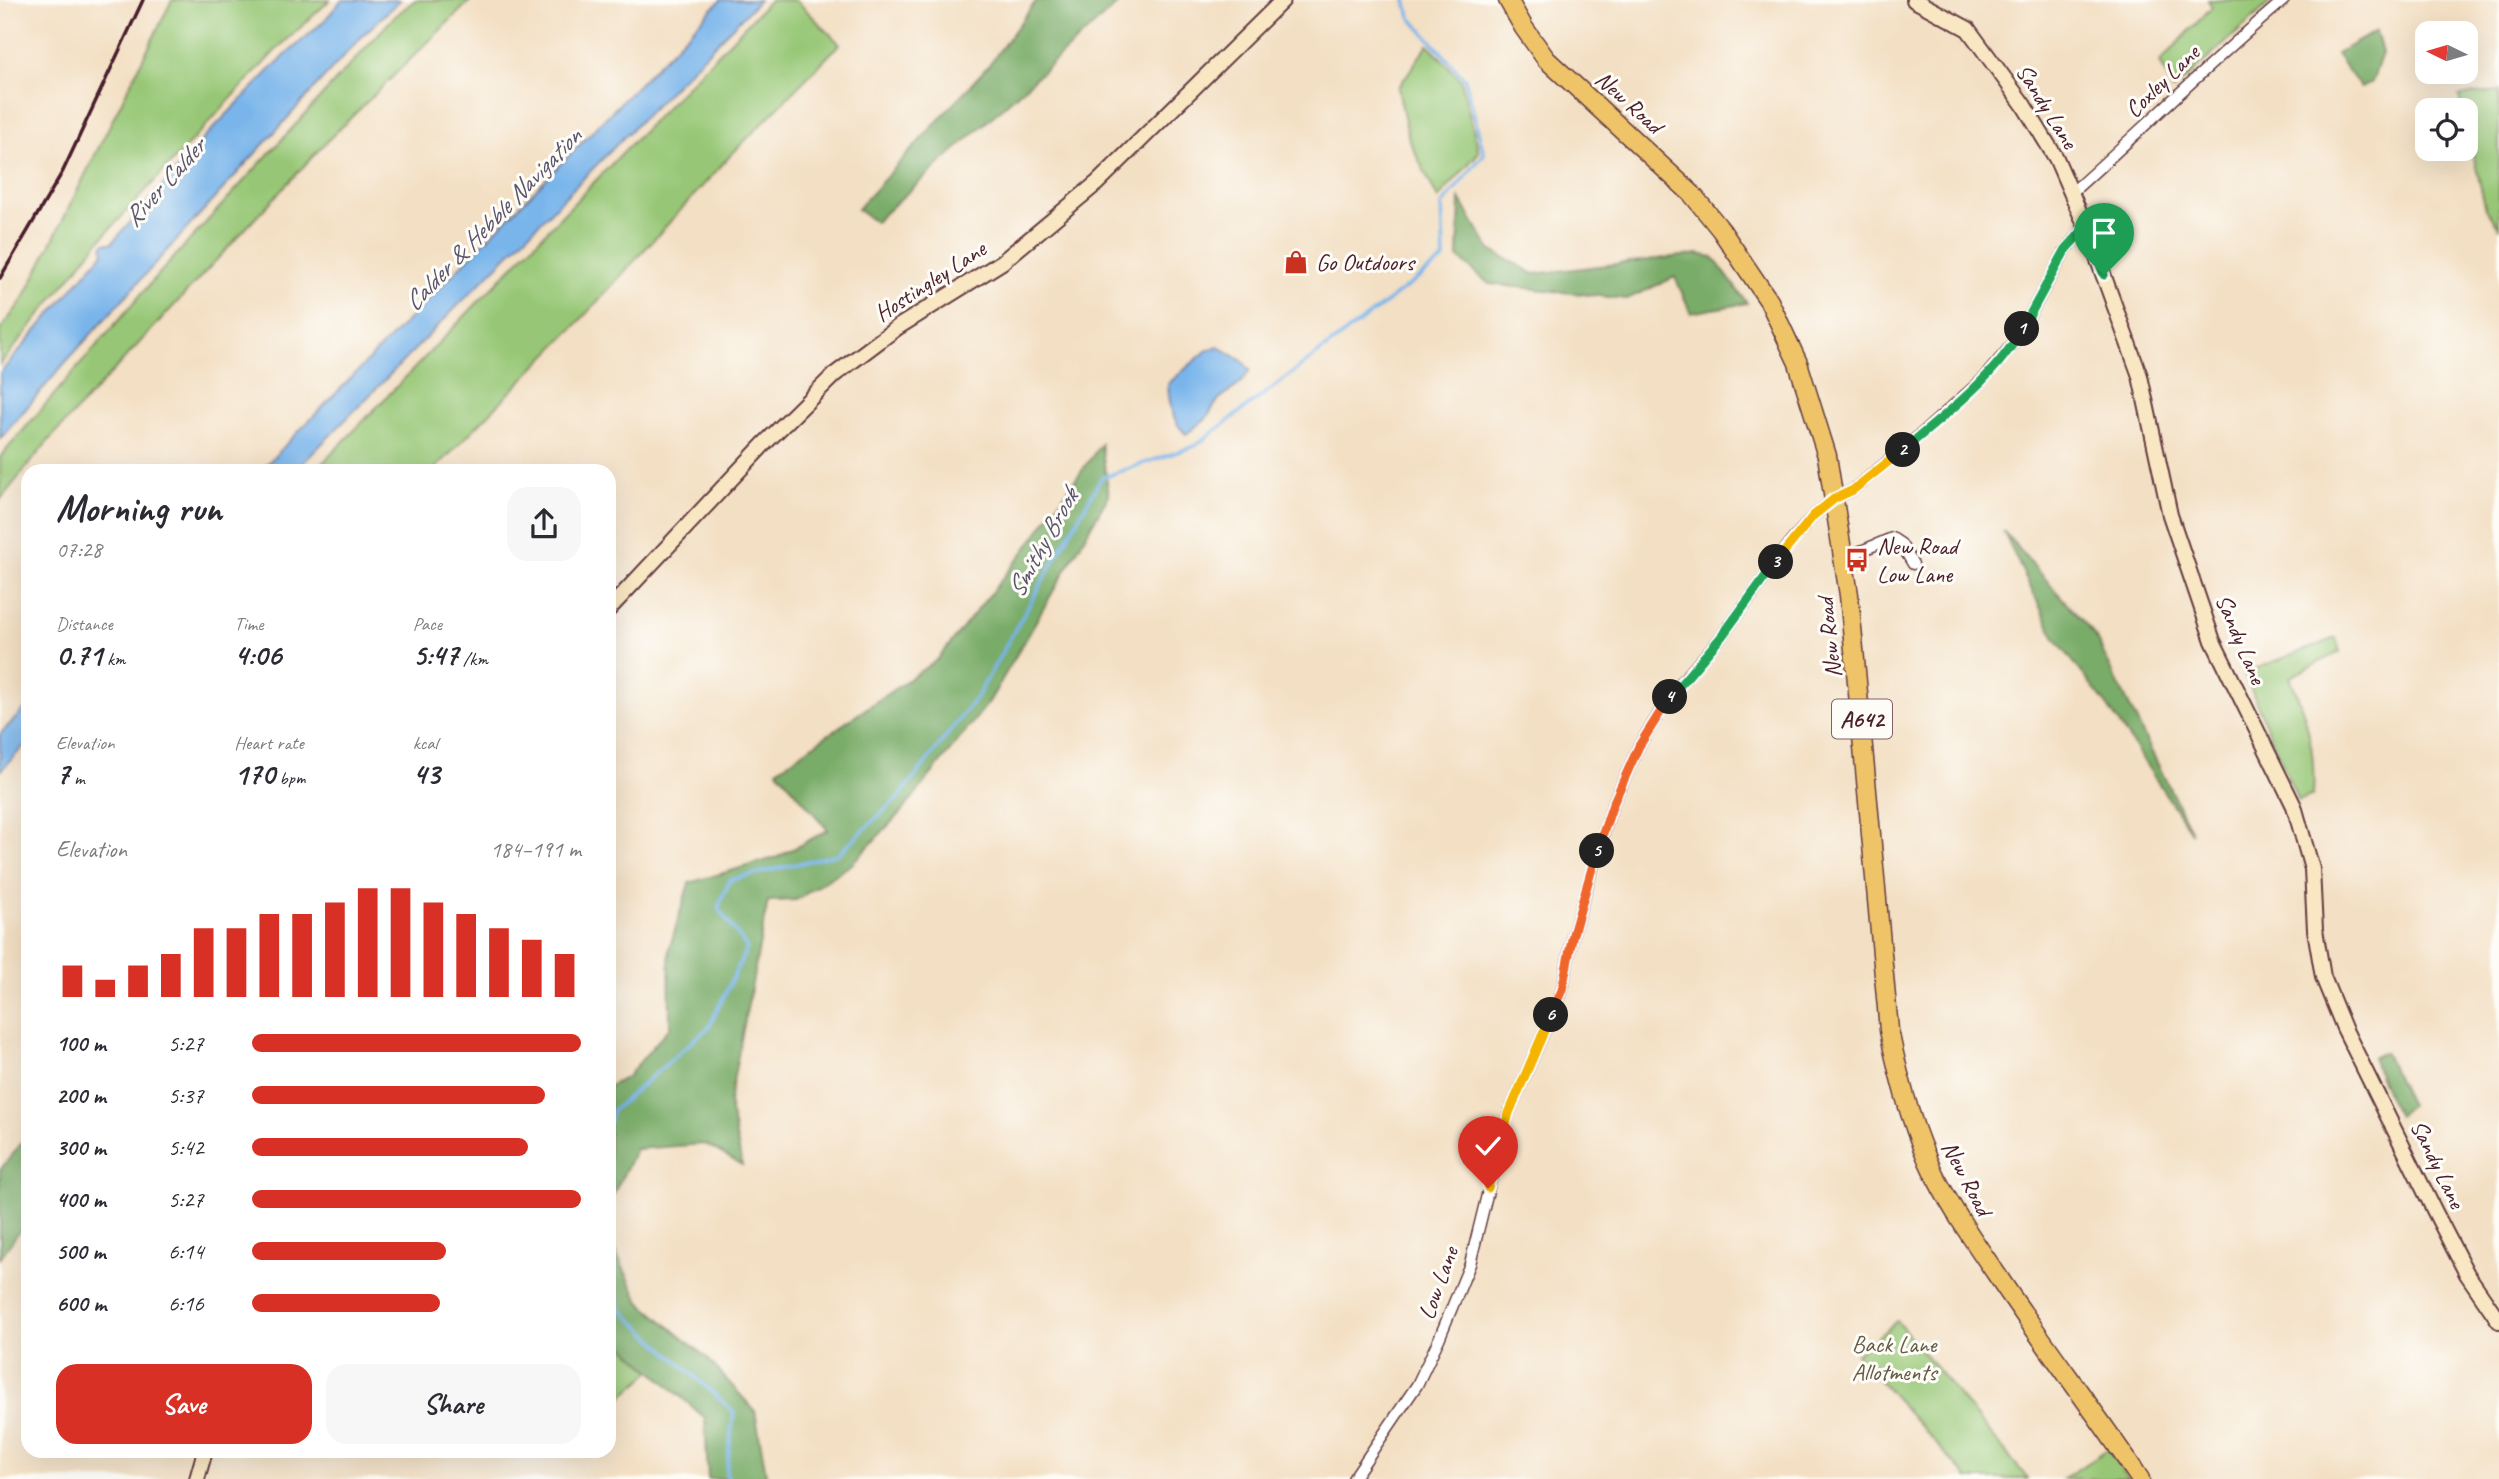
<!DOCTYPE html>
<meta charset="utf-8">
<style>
body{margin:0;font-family:Caveat,sans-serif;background:#f7f7f7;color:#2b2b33;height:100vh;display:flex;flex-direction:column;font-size:26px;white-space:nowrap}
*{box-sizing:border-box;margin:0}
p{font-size:23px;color:#7c7c81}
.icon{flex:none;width:38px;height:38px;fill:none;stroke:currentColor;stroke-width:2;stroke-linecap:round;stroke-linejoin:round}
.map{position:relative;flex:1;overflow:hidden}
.panel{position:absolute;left:21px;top:464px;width:595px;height:994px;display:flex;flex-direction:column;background:#fff;border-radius:21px;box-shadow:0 7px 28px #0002}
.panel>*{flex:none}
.needle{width:46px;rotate:275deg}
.tools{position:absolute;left:2415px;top:21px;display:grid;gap:14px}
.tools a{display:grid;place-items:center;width:63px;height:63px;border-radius:14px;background:#fff;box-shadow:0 7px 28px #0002;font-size:35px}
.pin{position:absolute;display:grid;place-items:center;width:60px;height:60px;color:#fff;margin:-72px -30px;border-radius:50% 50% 50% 0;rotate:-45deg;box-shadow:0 0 7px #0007}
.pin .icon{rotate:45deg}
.km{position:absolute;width:35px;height:35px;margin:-18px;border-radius:50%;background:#222;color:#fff;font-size:19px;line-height:35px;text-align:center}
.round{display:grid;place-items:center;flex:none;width:74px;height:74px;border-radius:21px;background:#f7f7f7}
.summary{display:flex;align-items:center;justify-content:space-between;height:119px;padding:0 35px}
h1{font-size:38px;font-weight:700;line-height:52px}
.metrics{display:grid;grid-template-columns:repeat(3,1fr);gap:10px;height:119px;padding:7px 35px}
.metrics div{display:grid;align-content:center}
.metrics b{font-size:30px;font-weight:700}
.metrics small{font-size:19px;font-weight:400}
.metrics p{font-size:19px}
.chart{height:196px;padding:14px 35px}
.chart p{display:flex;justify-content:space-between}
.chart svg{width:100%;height:126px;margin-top:7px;stroke:#d93025;stroke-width:6}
.cta{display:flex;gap:14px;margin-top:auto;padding:14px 35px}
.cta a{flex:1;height:80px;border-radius:21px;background:#d93025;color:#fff;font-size:28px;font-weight:700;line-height:80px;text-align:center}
.cta a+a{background:#f7f7f7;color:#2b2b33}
ul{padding:0 35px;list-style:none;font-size:23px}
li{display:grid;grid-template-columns:112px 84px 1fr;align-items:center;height:52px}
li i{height:18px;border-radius:9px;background:#d93025}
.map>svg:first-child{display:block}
.green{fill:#97c776;stroke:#707350;stroke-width:2}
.forest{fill:#79ac67;stroke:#626649;stroke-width:2}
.water{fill:#79b5eb;stroke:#626a8b;stroke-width:2}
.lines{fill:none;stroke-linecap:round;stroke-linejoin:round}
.stream{stroke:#79b5eb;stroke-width:3.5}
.street-casing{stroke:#633c42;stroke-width:13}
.secondary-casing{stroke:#633c42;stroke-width:18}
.highway-casing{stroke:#633c42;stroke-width:21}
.street{stroke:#fff;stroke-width:10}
.secondary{stroke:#f9e7c3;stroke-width:14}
.highway{stroke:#efc469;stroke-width:18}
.rail{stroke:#4a1f2b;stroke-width:3.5}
.split-1-casing{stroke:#fff;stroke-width:14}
.split-2-casing{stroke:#fff;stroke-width:14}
.split-3-casing{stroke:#fff;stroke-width:14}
.split-4-casing{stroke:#fff;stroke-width:14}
.split-5-casing{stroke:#fff;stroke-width:14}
.split-6-casing{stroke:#fff;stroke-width:14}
.split-7-casing{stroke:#fff;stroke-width:14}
.split-1{stroke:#22a559;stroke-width:9}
.split-2{stroke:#22a559;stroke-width:9}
.split-3{stroke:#f5b400;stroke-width:9}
.split-4{stroke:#22a559;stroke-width:9}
.split-5{stroke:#f0652b;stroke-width:9}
.split-6{stroke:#f0652b;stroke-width:9}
.split-7{stroke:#f5b400;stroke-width:9}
.labels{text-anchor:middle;stroke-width:6;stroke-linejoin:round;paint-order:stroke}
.shield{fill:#fdfcf7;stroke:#806168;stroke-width:2}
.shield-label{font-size:23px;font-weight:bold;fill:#4a1f2b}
.street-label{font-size:24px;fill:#4a1f2b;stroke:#fdfcf7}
.poi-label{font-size:24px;fill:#4a1f2b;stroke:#fdfcf7;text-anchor:start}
.park-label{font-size:24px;fill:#655a45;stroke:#fdfcf7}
.water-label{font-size:26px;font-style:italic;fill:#5a546e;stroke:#fdfcf7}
</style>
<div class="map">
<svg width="2499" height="1479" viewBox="0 0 2499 1479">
<rect width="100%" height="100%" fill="#fdfcf7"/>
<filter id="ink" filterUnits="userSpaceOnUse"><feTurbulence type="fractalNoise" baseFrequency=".0143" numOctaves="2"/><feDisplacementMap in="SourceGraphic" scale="14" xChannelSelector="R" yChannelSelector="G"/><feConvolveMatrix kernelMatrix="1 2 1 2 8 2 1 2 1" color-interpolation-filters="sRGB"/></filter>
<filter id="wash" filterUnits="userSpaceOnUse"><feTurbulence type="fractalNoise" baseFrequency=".00686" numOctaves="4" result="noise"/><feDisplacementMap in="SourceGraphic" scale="28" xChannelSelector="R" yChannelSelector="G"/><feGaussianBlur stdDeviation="1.57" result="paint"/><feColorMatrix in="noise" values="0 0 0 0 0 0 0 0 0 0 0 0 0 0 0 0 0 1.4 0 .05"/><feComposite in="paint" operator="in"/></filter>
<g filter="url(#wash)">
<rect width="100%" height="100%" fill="#f3dfc3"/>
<!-- green -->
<g class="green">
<polygon points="172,0 330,0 275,51 100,240 0,365 0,330 24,298"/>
<polygon points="415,0 471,0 328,140 49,440 0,500 0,457 157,276 393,18"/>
<polygon points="770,0 796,0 840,44 728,158 575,326 433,471 315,471"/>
<polygon points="2208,0 2273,0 2173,90 2160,62 2212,7"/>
<polygon points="1428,44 1461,80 1479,152 1438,199 1409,140 1398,88"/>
<polygon points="2499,91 2499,227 2486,209 2466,125 2466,110 2462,110 2459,96"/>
<path d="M2336 638 2340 652 2290 677C2307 717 2316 751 2313 795L2298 801 2244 673Z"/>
<polygon points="1897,1321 2028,1479 1968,1479 1856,1354"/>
<polygon points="609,1333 651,1371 609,1408"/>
<polygon points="2108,1449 2128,1479 2063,1479"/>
</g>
<!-- forest -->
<g class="forest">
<polygon points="1037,0 1122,0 875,222 857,209 988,66"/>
<polygon points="2376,31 2382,53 2372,82 2361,88 2336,54"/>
<polygon points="1460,199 1490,250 1534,274 1698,254 1713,257 1747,303 1691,313 1675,277 1627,299 1489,284 1458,257"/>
<polygon points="1101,444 1109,495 989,702 902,811 852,864 796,900 768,901 729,1102 742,1165 705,1144 636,1149 611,1199 610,1241 640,1302 706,1357 755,1411 767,1479 708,1479 705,1418 609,1333 609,1086 627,1077 670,1027 669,950 689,883 778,857 828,830 777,770 938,659 1023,553"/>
<polygon points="2003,531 2094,634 2192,834 2108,707 2055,638"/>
<polygon points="2384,1052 2410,1105 2397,1116 2372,1058"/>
<polygon points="28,1135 28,1219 0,1258 0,1170"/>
</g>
<!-- water -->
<g class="water">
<polygon points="342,0 400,0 362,36 64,364 0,439 0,373 104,252 102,247 105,243 112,243 205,137 278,62 324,21"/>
<polygon points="721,0 759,0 295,471 260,471"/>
<path d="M1218 346 1242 361 1250 370 1240 384 1219 399 1205 420 1186 434C1172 422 1169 402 1168 384L1206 351Z"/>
<polygon points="28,706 28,742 0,771 0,734"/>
</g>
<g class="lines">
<!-- stream -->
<g class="stream">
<polyline points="609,1122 612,1111 709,1027 747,948 718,908 730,880 838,854 901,795 978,695 1101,478 1195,446 1444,259 1442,205 1484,154 1465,79 1410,17 1406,0"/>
<polyline points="609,1276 620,1309 734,1412 726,1475 729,1479"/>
</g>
</g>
</g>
<g filter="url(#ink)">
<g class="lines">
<!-- street casing -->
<g class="street-casing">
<g id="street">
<path d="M2070 194C2142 130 2210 62 2284 0"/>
<polyline points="1844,558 1892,538 1901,544 1913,564"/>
<polyline points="1353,1479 1417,1385 1439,1339 1470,1264 1499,1146 1509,1113 1562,990 1573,934 1596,856 1613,804 1639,746 1672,693 1722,636 1790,543 1813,516 1834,499 1853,490 1920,435 1983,379 2016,340 2066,249 2086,227"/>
</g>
</g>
<!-- secondary casing -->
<g class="secondary-casing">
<g id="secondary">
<polyline points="1914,0 1968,29 2023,104 2056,158 2086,227 2140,376 2170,515 2213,641 2294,806 2312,869 2315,930 2323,977 2344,1028 2435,1212 2467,1274 2499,1321"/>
<polyline points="609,609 764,444 834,375 898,327 1002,262 1097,183 1283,0"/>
<polyline points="197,1479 205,1451"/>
</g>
</g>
<!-- highway casing -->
<g class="highway-casing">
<path id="highway" d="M1508 0 1524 28 1546 59 1692 194 1721 230 1769 301 1798 363 1827 456 1849 595 1889 1030C1899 1080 1912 1130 1935 1176 1953 1211 1975 1243 1997 1275 2043 1344 2094 1410 2140 1479"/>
</g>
<!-- street -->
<use href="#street" class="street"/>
<!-- secondary -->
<use href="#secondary" class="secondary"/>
<!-- highway -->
<use href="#highway" class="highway"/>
<!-- rail -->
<polyline class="rail" points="0,278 63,171 143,0"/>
</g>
</g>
<g class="lines" filter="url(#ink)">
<!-- split-1 casing -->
<g class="split-1-casing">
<polyline id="split-1" points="2022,329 2066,249 2086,227 2104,275"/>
</g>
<!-- split-2 casing -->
<g class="split-2-casing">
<path id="split-2" d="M1903 450C1943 417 1997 375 2022 329"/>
</g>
<!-- split-3 casing -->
<g class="split-3-casing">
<polyline id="split-3" points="1776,562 1813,516 1834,499 1853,490 1903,450"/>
</g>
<!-- split-4 casing -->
<g class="split-4-casing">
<polyline id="split-4" points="1670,697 1722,636 1776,562"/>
</g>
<!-- split-5 casing -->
<g class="split-5-casing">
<polyline id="split-5" points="1597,851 1613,804 1639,746 1670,697"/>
</g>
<!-- split-6 casing -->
<g class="split-6-casing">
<polyline id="split-6" points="1551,1015 1562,990 1573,934 1597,851"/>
</g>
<!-- split-7 casing -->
<g class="split-7-casing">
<polyline id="split-7" points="1488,1188 1509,1113 1551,1015"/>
</g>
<!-- split-1 -->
<use href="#split-1" class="split-1"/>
<!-- split-2 -->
<use href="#split-2" class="split-2"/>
<!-- split-3 -->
<use href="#split-3" class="split-3"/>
<!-- split-4 -->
<use href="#split-4" class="split-4"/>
<!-- split-5 -->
<use href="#split-5" class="split-5"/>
<!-- split-6 -->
<use href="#split-6" class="split-6"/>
<!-- split-7 -->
<use href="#split-7" class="split-7"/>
</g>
<!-- icons -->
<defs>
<g id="shop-bare" transform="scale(1.89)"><path d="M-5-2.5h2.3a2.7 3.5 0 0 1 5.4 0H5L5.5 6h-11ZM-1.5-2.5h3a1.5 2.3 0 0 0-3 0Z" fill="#c8321e" stroke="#fdfcf7" stroke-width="2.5" paint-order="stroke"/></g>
<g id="bus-bare" transform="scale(1.89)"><path d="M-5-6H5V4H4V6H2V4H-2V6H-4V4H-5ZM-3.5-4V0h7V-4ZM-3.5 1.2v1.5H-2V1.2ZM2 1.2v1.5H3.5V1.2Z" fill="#c8321e" stroke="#fdfcf7" stroke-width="2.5" paint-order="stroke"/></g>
</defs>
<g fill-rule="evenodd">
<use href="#shop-bare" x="1296" y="262"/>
<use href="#bus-bare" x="1857" y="560"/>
</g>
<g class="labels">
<!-- shield labels -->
<rect class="shield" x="1832" y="699.5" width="60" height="39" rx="5"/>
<g class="shield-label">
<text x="1862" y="727">A642</text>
</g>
<!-- street labels -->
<g class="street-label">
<text transform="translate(2162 81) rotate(-44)" y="8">Coxley Lane</text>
<text transform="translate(1629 102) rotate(42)" y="8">New Road</text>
<text transform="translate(2047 106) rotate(58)" y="8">Sandy Lane</text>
<text transform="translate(930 281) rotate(-33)" y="8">Hostingley Lane</text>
<text transform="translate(1829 638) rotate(-96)" y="8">New Road</text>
<text transform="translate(2241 639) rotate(67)" y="8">Sandy Lane</text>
<text transform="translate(2438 1164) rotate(64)" y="8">Sandy Lane</text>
<text transform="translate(1967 1178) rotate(62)" y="8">New Road</text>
<text transform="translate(1438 1283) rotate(-70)" y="8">Low Lane</text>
</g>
<!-- poi labels -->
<g class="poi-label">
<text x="1316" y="270">Go Outdoors</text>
<text x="1877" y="554">New Road<tspan x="1877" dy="28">Low Lane</tspan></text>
</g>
<!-- park labels -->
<g class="park-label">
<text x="1894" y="1352">Back Lane<tspan x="1894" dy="28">Allotments</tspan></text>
</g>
<!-- water labels -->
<g class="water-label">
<text transform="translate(164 182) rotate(-48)" y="9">River Calder</text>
<text transform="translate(492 219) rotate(-46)" y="9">Calder &amp; Hebble Navigation</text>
<text transform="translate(1042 543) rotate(-61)" y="9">Smithy Brook</text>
</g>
</g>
</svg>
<div class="tools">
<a><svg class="needle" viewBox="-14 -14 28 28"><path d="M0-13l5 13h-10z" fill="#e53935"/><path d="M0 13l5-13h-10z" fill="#7c7c81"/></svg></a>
<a><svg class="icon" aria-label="locate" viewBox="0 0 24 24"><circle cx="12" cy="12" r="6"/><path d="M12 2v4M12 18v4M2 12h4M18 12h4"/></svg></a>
</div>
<div class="pin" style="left:2104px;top:275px;background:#1e9e55"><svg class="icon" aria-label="arrive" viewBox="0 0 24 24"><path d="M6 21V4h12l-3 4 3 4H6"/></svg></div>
<div class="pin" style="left:1488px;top:1188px;background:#d93025"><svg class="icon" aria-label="check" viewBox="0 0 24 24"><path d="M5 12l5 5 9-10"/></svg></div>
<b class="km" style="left:2022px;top:329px">1</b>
<b class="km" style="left:1903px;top:450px">2</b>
<b class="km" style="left:1776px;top:562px">3</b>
<b class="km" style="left:1670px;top:697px">4</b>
<b class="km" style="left:1597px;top:851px">5</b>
<b class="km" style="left:1551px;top:1015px">6</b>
<section class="panel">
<div class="summary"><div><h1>Morning run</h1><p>07:28</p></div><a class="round"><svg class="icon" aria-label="share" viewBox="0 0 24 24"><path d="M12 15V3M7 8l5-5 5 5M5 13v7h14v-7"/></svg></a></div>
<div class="metrics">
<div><p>Distance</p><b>0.71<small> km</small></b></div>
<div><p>Time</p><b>4:06</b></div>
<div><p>Pace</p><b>5:47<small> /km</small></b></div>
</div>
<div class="metrics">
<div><p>Elevation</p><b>7<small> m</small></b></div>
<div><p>Heart rate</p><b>170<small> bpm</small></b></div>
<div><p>kcal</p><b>43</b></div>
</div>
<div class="chart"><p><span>Elevation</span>184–191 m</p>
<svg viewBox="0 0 160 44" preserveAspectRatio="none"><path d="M5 44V33M15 44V38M25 44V33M35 44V29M45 44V20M55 44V20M65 44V15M75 44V15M85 44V11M95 44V6M105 44V6M115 44V11M125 44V15M135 44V20M145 44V24M155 44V29"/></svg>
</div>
<ul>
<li><b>100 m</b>5:27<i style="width:100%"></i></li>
<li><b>200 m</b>5:37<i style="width:89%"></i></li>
<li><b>300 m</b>5:42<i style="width:84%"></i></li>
<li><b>400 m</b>5:27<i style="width:100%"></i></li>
<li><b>500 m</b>6:14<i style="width:59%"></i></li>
<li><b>600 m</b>6:16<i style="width:57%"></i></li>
</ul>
<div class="cta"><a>Save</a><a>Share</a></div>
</section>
</div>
